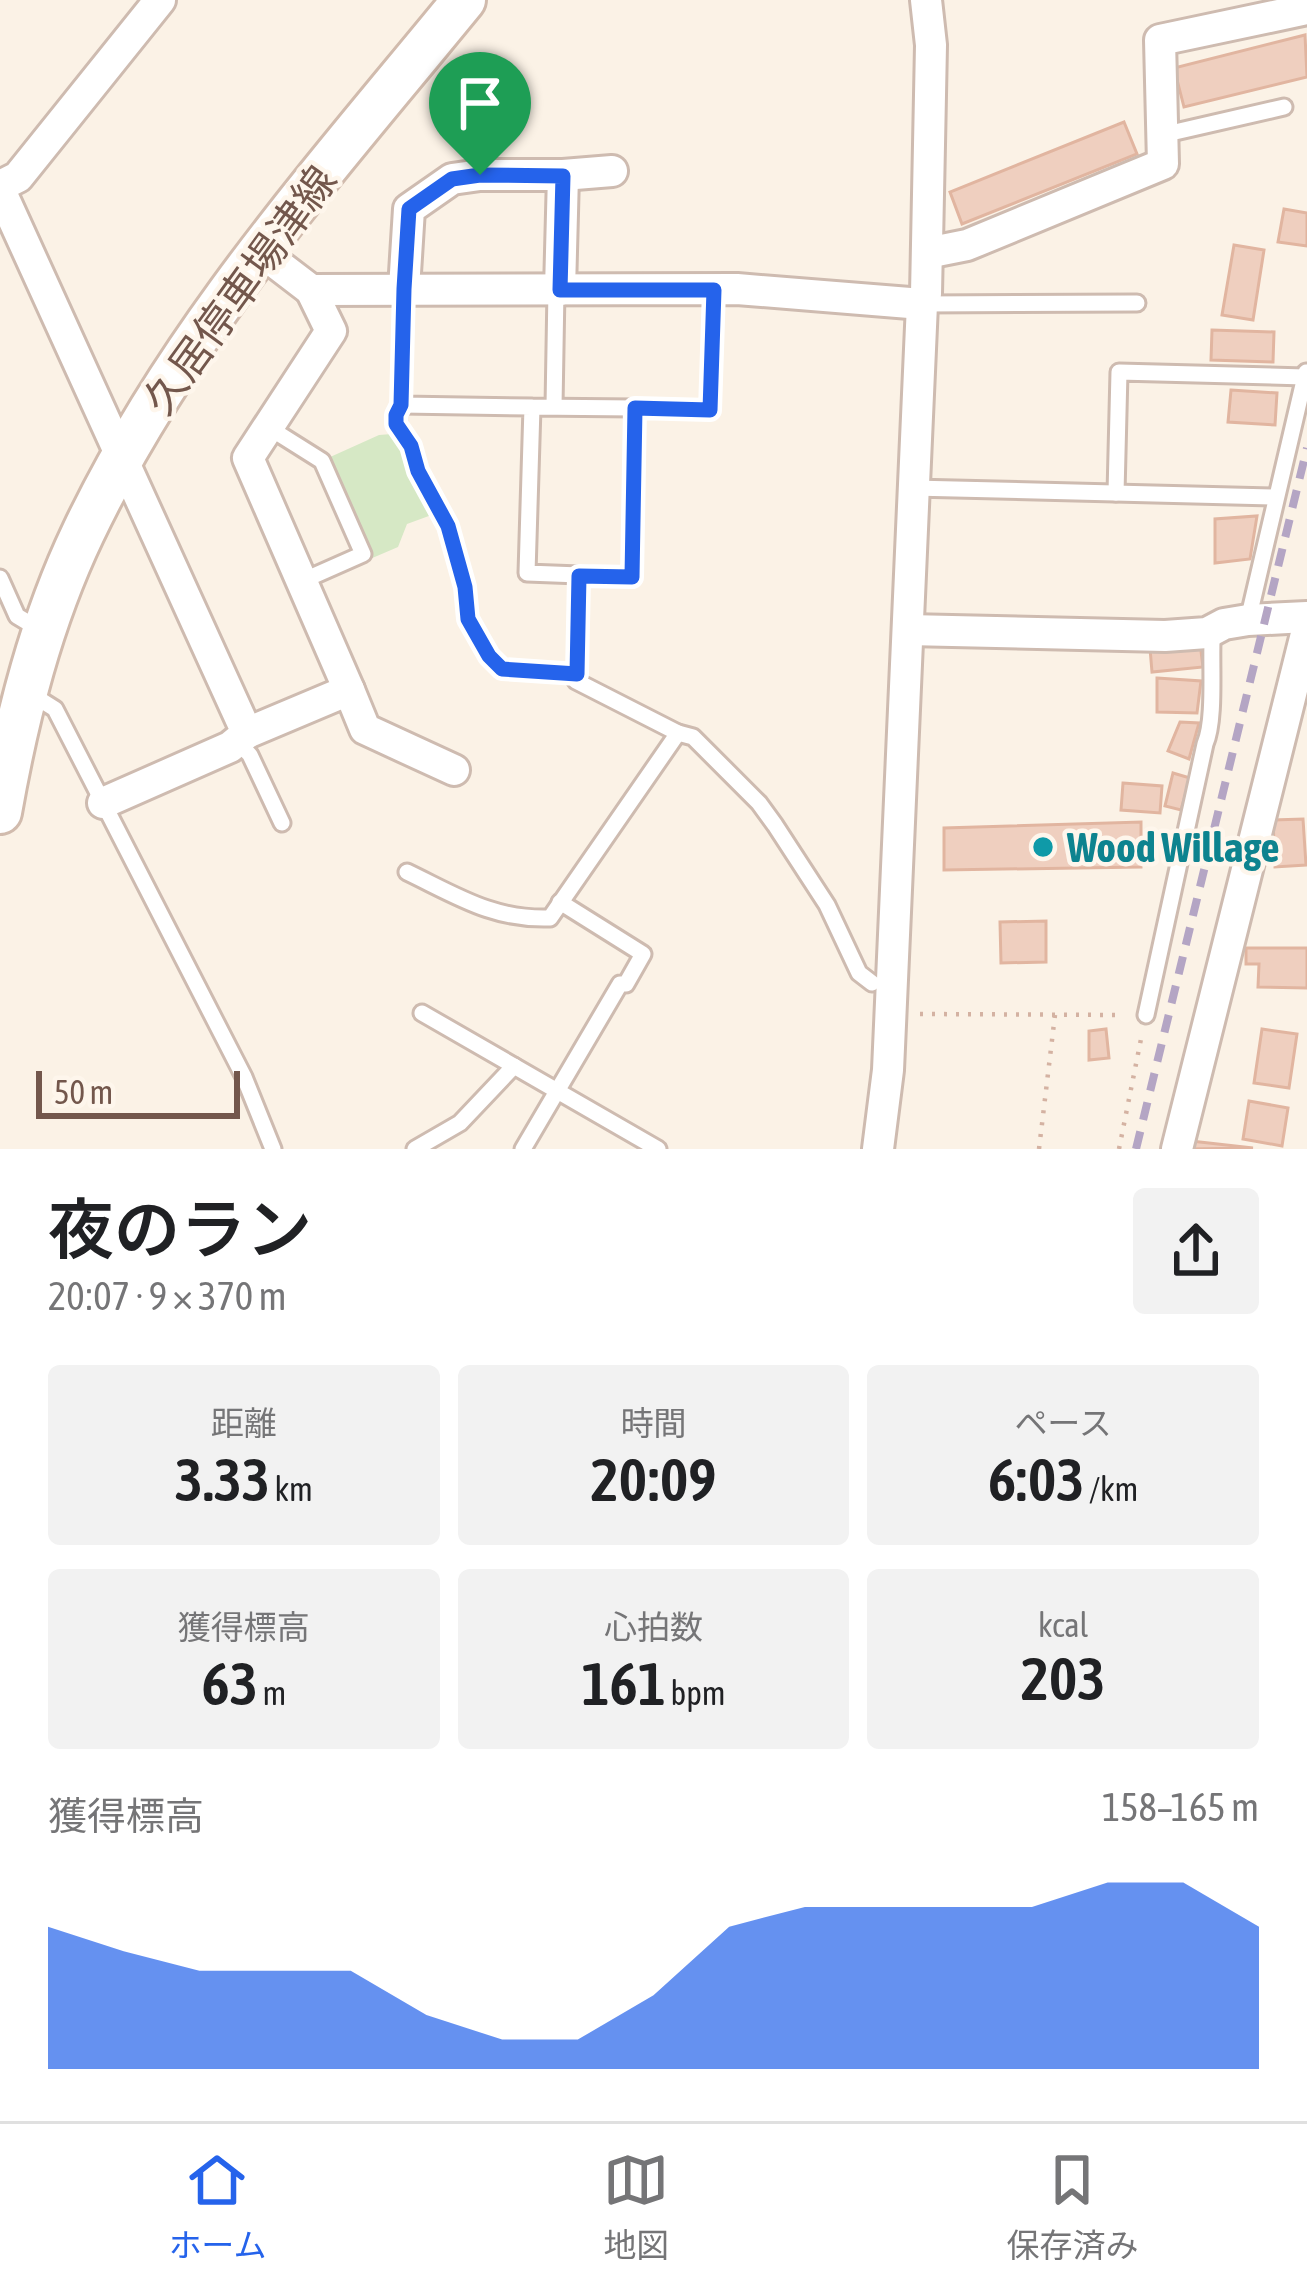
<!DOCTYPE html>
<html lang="ja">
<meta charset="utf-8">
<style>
body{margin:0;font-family:"Asap Condensed","Noto Sans JP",sans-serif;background:#f2f2f2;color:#202124;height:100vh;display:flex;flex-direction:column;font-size:45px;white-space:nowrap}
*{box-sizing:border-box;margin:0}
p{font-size:39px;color:#757577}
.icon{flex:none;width:66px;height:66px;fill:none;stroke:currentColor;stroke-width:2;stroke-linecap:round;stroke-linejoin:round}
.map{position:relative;height:1149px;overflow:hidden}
.panel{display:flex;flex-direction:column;background:#fff;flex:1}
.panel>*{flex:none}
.scale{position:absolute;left:36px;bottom:30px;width:204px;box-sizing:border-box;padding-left:12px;border:6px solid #73574c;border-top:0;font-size:33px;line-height:42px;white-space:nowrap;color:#73574c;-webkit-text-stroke:9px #fef6ec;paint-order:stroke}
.pin{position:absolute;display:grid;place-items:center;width:102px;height:102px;color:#fff;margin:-123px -51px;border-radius:50% 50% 50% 0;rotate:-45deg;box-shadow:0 0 12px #0007}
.pin .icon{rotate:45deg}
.round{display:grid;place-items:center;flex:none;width:126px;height:126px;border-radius:12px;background:#f2f2f2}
.overview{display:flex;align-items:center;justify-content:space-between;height:204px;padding:0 48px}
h1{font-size:66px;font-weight:600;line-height:90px}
.figures{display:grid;grid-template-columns:repeat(3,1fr);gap:18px;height:204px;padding:12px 48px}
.figures div{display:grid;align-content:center;border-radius:12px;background:#f2f2f2;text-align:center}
.figures b{font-size:60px;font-weight:600}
.figures small{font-size:33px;font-weight:400}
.figures p{font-size:33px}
.chart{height:336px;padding:24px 48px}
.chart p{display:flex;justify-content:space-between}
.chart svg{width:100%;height:216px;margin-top:12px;fill:#2563eb;opacity:.7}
.tab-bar{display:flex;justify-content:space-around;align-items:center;height:168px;border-top:3px solid #e0e0e0;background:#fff;font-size:33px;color:#757577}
.tab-bar a{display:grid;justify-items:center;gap:6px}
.tab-bar .current{color:#2563eb}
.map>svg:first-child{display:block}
.green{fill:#d6e8c5}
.building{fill:#efcfbf;stroke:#e1b5a0;stroke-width:3}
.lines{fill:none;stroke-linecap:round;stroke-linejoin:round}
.service-casing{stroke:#cebbb0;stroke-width:21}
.minor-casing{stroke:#cebbb0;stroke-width:36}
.secondary-casing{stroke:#d1bbad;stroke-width:48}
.path{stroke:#d4b2a2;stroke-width:4.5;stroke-dasharray:3 9;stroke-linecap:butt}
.service{stroke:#fff;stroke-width:15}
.minor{stroke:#fff;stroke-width:30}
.secondary{stroke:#fff;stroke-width:42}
.rail{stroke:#b4a5c4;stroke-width:8;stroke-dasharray:18 12;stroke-linecap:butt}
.route-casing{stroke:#fff;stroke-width:24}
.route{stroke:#2563eb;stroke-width:15}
.culture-dot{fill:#0f9aa8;stroke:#fef6ec;stroke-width:4.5}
.labels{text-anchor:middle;stroke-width:9;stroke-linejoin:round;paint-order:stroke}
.street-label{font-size:42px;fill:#73574c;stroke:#fef6ec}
.culture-label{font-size:42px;font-weight:bold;fill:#0d838f;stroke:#fef6ec;text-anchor:start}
</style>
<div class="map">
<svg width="1307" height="1149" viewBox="0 0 1307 1149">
<rect width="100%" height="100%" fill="#fbf2e6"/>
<!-- green -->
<polygon class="green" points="392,434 437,513 407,524 398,547 370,559 328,458 379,435"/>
<!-- building -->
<g class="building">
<polygon points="1305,35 1307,77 1184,107 1174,68"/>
<polygon points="1124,122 1137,154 962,224 950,192"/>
<polygon points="1284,209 1307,213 1307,246 1278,242"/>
<polygon points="1234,245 1264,250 1253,320 1222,315"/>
<polygon points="1212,330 1274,332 1273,362 1211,360"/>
<polygon points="1231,390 1277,393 1275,425 1228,422"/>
<polygon points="1257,516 1250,559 1215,563 1215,519"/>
<polygon points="1200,643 1203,667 1152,672 1150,648"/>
<polygon points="1157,678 1201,681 1197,713 1157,712"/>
<polygon points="1180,722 1199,723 1189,759 1168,751"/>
<polygon points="1173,773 1190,778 1181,810 1165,806"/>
<polygon points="1123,783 1162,786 1160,813 1121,810"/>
<polygon points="1303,819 1306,865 1275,867 1273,820"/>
<polygon points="1141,822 1141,867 944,870 944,828"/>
<polygon points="1046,921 1046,962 1001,963 1000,922"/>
<polygon points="1246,948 1307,948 1307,988 1258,987 1259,964 1246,964"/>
<polygon points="1106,1029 1109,1058 1089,1060 1089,1031"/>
<polygon points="1262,1029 1297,1034 1289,1088 1254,1083"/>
<polygon points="1249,1101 1288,1108 1282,1146 1243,1139"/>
<polygon points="1191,1141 1253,1148 1189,1149"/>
</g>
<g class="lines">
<!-- service casing -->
<g class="service-casing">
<g id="service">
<polyline points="1162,135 1284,107"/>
<polyline points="404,289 402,405 532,407 527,573 632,577 635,408 532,407"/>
<polyline points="922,304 1137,303"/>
<path d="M402 405C392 422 400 427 408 442 413 451 415 461 419 471"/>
<polyline points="554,406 556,290"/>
<polyline points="635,408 710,409 714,289"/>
<polyline points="268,427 322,461 363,554 302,581"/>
<polyline points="913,488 1276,497"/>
<polyline points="1116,493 1119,372 1305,377"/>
<polyline points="0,578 17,616 42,631"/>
<polyline points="1248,620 1306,372"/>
<polyline points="28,692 55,709 244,1077 273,1149"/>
<polyline points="678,733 693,737 759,803 775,825 827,905 859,973 872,983"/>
<polyline points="237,741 250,755 282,823"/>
<path d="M407 872C457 896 493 920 550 918L678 733 576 681 579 576"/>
<polyline points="422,1013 658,1149"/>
<path d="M1146 1015 1205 744C1215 721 1211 670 1212 642L1207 633"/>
<polyline points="415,1149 460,1123 514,1066"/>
<polyline points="523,1149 620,984 626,984 643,954 560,902"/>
</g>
</g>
<!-- minor casing -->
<g class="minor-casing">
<g id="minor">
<polyline points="0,186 18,177 160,0"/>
<polyline points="0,190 247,733 230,747 103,803"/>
<polyline points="260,251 311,290 737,289 922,304"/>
<polyline points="927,253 967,245 1163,164 1160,40 1307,9"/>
<polyline points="404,289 409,209 452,179 480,175 563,175 612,171"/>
<polyline points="560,290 563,175"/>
<polyline points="908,630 1165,636 1207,633 1224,624 1248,620 1307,617"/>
<polyline points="349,690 365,729 454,770"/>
<polyline points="247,733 349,690 248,458 331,331 311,290"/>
<polyline points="878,1149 888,1070 922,304 926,294 931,45 926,0"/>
<polyline points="1177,1149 1307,630"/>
</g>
</g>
<!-- secondary casing -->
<g class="secondary-casing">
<path id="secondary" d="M0 812C17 716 41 621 83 533 178 333 325 170 464 0"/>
</g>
<!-- path -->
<g class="path">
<path d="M427 486C439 506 449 525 455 547 470 598 461 628 502 669L554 673"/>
<polyline points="920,1014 1124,1015"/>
<polyline points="1039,1149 1055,1015"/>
<polyline points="1119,1149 1142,1034"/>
</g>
<!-- service -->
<use href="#service" class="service"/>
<!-- minor -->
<use href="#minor" class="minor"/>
<!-- secondary -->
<use href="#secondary" class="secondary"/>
<!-- rail -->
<polyline class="rail" points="1136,1149 1307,448"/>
</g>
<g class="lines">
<!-- route casing -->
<g class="route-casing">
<polygon id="route" points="480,175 563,176 560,290 714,290 710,410 635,408 632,577 579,576 577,674 502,669 489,656 468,619 465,587 448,526 418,471 411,446 396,424 396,415 401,405 404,289 409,209 452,179"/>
</g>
<!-- route -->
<use href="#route" class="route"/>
</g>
<!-- markers -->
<circle class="culture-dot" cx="1043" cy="847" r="12"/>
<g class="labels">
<!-- street labels -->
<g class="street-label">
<text transform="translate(240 290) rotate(-54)" y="15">久居停車場津線</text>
</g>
<!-- culture labels -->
<g class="culture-label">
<text x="1067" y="862">Wood Willage</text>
</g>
</g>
</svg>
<div class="scale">50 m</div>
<div class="pin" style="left:480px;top:175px;background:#1e9e55"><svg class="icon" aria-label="arrive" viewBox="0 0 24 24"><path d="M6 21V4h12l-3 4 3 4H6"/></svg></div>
</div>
<section class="panel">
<div class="overview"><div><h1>夜のラン</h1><p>20:07 · 9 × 370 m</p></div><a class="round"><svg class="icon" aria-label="share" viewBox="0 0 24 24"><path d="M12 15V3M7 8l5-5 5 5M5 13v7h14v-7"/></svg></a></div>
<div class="figures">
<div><p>距離</p><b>3.33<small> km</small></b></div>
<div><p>時間</p><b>20:09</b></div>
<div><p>ペース</p><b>6:03<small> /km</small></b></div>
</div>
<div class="figures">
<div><p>獲得標高</p><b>63<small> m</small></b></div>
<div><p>心拍数</p><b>161<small> bpm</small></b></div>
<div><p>kcal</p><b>203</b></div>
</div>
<div class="chart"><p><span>獲得標高</span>158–165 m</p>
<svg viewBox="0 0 160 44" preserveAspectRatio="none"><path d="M0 44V15L10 20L20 24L30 24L40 24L50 33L60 38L70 38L80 29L90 15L100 11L110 11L120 11L130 11L140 6L150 6L160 15V44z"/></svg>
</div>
</section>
<nav class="tab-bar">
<a class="current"><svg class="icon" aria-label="home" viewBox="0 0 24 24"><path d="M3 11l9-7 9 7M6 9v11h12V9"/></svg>ホーム</a>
<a><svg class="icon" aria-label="map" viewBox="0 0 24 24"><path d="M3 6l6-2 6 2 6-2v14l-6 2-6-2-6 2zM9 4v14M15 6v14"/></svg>地図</a>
<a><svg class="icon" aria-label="saved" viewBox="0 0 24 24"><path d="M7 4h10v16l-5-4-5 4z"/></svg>保存済み</a>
</nav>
